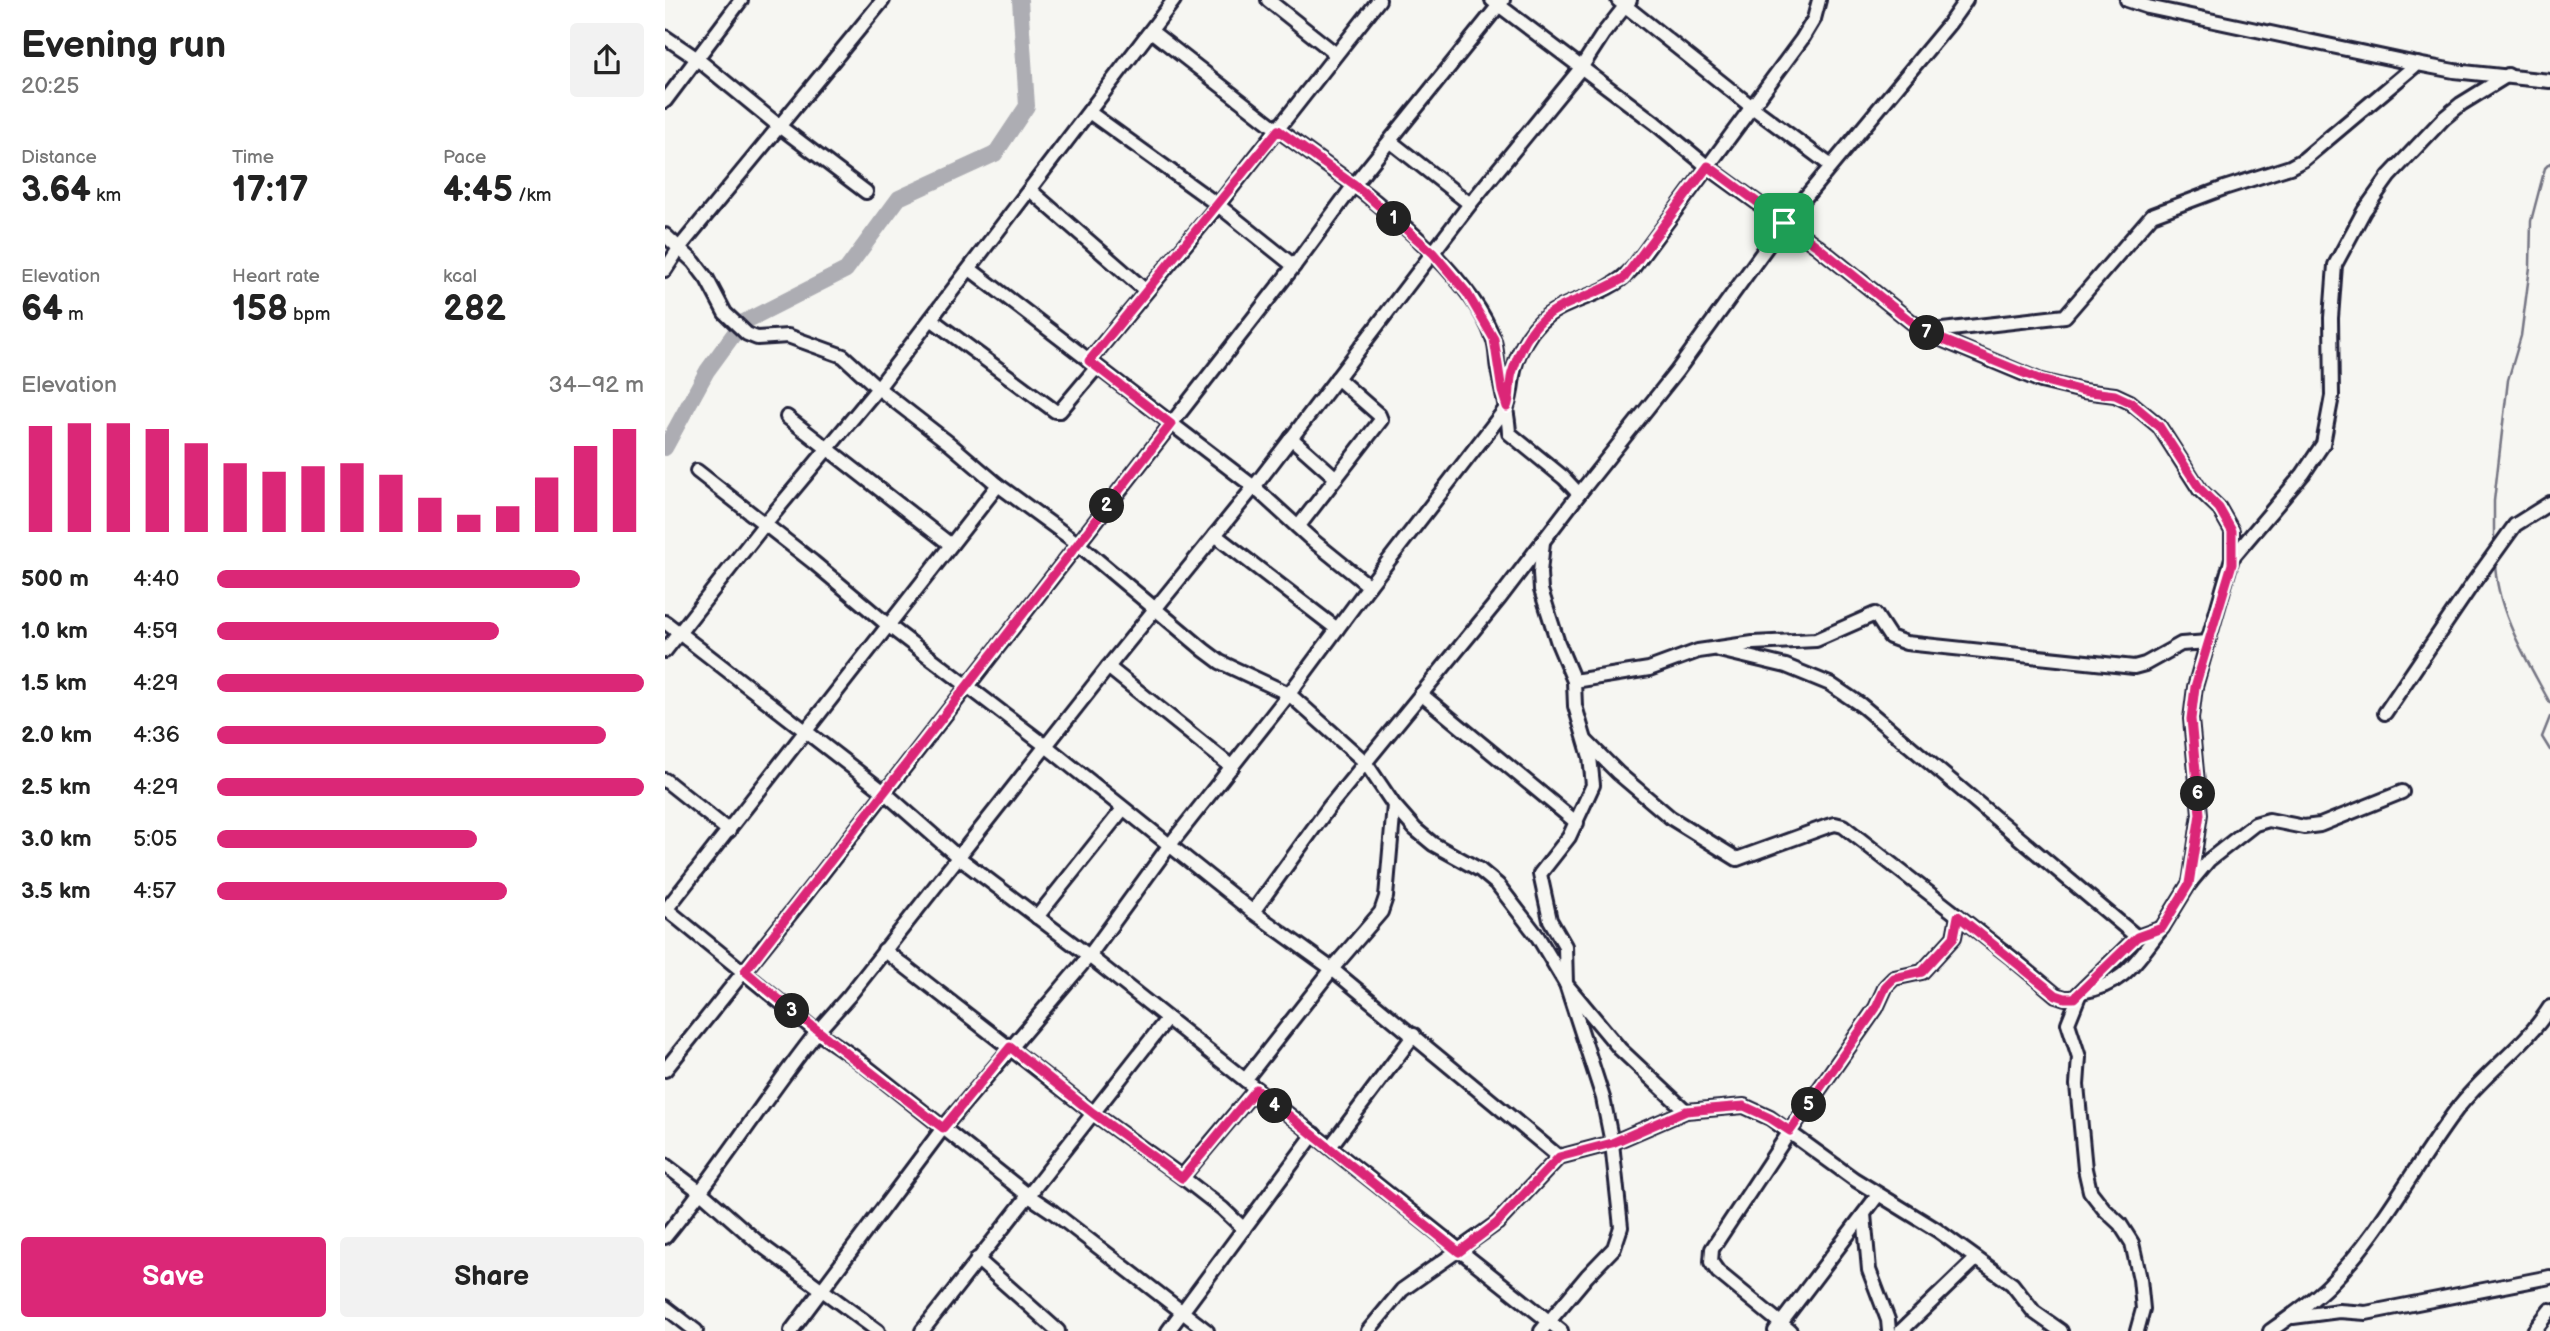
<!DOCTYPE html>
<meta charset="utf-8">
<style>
body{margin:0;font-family:"Balsamiq Sans",sans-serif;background:#f2f2f2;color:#222;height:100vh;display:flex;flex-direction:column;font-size:26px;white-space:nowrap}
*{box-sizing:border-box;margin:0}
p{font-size:23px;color:#767676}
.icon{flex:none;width:38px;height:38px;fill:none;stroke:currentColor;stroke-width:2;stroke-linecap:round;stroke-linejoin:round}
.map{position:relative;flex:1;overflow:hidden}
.drawer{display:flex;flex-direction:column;background:#fff;width:665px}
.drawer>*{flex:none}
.pin{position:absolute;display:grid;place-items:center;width:60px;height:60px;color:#fff;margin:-30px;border-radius:14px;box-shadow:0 4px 10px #0006}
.km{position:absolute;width:35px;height:35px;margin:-18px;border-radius:50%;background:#222;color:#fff;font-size:19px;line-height:35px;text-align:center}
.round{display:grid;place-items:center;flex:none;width:74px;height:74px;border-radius:7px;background:#f2f2f2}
.headline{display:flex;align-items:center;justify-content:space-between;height:119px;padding:0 21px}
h1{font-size:38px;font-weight:700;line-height:52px}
.metrics{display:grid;grid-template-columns:repeat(3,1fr);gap:10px;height:119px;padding:7px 21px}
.metrics div{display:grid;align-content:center}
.metrics b{font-size:35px;font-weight:700}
.metrics small{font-size:19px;font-weight:400}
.metrics p{font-size:19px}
.chart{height:196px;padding:14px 21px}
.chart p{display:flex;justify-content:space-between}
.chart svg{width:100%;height:126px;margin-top:7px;stroke:#db2777;stroke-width:6}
.button{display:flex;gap:14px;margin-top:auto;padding:14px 21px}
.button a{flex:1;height:80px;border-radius:7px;background:#db2777;color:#fff;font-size:28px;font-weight:700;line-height:80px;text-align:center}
.button a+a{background:#f2f2f2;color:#222}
ul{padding:0 21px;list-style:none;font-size:23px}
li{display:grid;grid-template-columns:112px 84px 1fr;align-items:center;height:52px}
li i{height:18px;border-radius:9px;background:#db2777}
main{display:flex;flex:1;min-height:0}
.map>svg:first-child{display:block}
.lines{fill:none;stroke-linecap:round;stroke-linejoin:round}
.stream{stroke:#757583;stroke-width:2.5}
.river{stroke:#adadb3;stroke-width:16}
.minor-casing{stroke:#22223b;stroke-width:18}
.minor{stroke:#f6f6f2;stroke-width:12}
.route-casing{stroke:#fff;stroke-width:14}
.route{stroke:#db2777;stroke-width:9}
</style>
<main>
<section class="drawer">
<div class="headline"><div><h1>Evening run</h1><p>20:25</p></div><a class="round"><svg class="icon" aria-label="share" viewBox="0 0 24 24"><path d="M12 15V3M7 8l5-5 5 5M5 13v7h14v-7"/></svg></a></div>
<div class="metrics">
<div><p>Distance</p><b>3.64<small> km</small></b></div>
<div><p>Time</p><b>17:17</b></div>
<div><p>Pace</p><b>4:45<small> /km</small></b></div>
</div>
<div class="metrics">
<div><p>Elevation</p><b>64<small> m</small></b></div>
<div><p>Heart rate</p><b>158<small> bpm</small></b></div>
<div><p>kcal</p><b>282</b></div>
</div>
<div class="chart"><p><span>Elevation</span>34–92 m</p>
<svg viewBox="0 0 160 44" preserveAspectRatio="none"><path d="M5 44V7M15 44V6M25 44V6M35 44V8M45 44V13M55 44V20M65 44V23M75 44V21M85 44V20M95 44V24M105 44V32M115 44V38M125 44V35M135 44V25M145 44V14M155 44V8"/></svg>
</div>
<ul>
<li><b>500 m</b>4:40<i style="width:85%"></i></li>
<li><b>1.0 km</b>4:59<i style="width:66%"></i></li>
<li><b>1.5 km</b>4:29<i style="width:100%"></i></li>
<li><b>2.0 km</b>4:36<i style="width:91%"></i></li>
<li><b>2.5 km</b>4:29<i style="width:100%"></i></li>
<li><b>3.0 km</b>5:05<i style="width:61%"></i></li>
<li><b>3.5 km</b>4:57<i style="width:68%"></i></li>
</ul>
<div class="button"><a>Save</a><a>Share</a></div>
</section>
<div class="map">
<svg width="1885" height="1331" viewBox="0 0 1885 1331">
<rect width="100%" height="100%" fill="#f6f6f2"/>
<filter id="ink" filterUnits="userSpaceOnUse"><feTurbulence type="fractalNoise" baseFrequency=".0143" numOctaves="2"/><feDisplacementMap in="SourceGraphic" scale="14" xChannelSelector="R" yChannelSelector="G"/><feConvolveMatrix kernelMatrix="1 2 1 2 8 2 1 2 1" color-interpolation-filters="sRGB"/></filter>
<g filter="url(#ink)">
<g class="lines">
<!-- stream -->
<g class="stream">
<polyline points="1829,544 1829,501 1843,380 1856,336 1865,267 1866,221 1880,168 1885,163"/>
<path d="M1830 561C1831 611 1862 660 1885 703"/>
<polyline points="1885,717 1877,737 1885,750"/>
</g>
<!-- river -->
<polyline class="river" points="0,448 42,371 77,323 181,270 234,198 330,154 362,106 355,0"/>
<!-- minor casing -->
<g class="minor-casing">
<g id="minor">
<polyline points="603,0 671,54"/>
<polyline points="827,0 990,123 1043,167 1152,246 1259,332 1376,381 1418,391 1450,395 1465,402 1494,426 1535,490 1554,508 1567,531 1567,558"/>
<polyline points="953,0 1087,107 1165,165"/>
<polyline points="1462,0 1483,7 1752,64 1789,71 1885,81"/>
<polyline points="486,31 613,130 689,185 838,0"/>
<polyline points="0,37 31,58 114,126 201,192"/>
<polyline points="0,101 76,0"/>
<polyline points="424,112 553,205 714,0"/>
<polyline points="725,141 805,204"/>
<polyline points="365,190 481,291"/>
<polyline points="0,235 29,262 42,279 60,313 82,334 92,338 123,336 178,356 213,388 285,444 333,485 412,543 539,650 555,662 624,694 700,762 729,805 750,829 768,844 815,870 833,885 873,937 901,984 955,1049 1021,1111"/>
<path d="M305 269 589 487 646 539 704 586 842 407C849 388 845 374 854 354 883 288 928 311 968 268L1137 39 1149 19 1154 0"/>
<polyline points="0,270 15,247 218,0"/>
<polyline points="266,319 390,411 395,411 432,367"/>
<polyline points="1260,332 1400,316 1487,215 1559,188 1625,167 1638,160 1752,64"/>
<path d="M424 361 553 205 629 266 689 185C734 219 810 284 828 338 832 348 831 359 833 369 837 391 843 411 844 433L899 478 914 494 834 599 664 807 588 912"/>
<polyline points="122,417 286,545"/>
<polyline points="626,438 671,478"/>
<polyline points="32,471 148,562 224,626 381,746 588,912 667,969 716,912 721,897 729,805"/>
<polyline points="914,494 1012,371 1119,223 1284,24 1301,0"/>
<polyline points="633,527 716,420 714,415 672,378"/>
<polyline points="550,535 672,629"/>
<polyline points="0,622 219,792 293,857 424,956 896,1331"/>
<polyline points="1054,650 1121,666 1165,684 1196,705 1472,937"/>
<polyline points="0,651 99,525 213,388 509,0"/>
<polyline points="443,667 567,767"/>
<polyline points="909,681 984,669 1033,651 1088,643 1151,640 1210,614 1225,637 1241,643 1469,667 1480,664 1516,644 1543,642"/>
<polyline points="756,694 912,823"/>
<polyline points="1720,713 1806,586 1850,525 1885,503"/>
<polyline points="921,741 953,773 1006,818 1072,859 1163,826 1170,824 1178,826 1347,958 1391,995 1400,998 1409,998 1472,937 1497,928 1524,884 1544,860 1590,824 1604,820 1639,827 1655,825 1737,792"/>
<polyline points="0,780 64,831"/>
<polyline points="1525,883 1535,814 1526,719 1530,687 1567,558 1638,474 1658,444 1667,396 1666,318 1670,265 1699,211 1724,176 1779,118 1796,104 1843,75"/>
<path d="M0 908 152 1032C99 1099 54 1171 0 1237"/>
<polyline points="0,911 333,485"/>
<polyline points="372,917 458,809"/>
<polyline points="219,950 428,1113 517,1177"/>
<path d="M1416 992C1460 985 1471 961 1497 928"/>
<polyline points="1415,993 1403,1023 1414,1057 1412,1085 1420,1169 1425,1191 1439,1209 1455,1224 1467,1243 1475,1279 1478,1309 1472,1331"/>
<polyline points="0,1070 137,899 629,266"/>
<polyline points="580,1080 667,969 894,1157"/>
<polyline points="665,1147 749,1035"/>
<polyline points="0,1165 37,1193 96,1245 213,1331"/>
<polyline points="1199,1214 1204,1270 1223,1320 1224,1331"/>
<polyline points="579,1229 558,1209 517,1177 591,1089"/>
<polyline points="312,1259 393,1331"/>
<polyline points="0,1307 31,1331"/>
<polyline points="1628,1317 1674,1311 1701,1313 1885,1277"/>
<polyline points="126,1331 278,1128 424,956 504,846 624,694 704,586"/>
<polyline points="257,1331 502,1019"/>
<polyline points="503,1331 649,1134"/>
<polyline points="542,1331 388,1212 364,1196 189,1057 152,1032 184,996 443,667 589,487 805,204 916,68 938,34 965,0"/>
<polyline points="703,1331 737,1290 832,1223 894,1157 947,1143 1021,1111 1079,1106 1105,1118 1189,1179 1272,1230 1347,1284 1369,1312 1396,1331"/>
<polyline points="876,1331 922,1276 949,1248 956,1227 947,1143 938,1098 901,984 900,946 885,920 875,874 904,837 928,785 925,757 910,706 909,681 893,643 876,590 875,573 878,542"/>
<polyline points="1110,1331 1213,1195"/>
<polyline points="1125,1331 1053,1272 1046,1262 1047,1249 1125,1131 1211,1008 1221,986 1229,978 1257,972 1289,937 1293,916"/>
<polyline points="1236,1331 1311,1259"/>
<path d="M1605 1331C1625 1317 1647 1302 1664 1285 1715 1234 1749 1166 1792 1109 1820 1072 1861 1046 1885 1007"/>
<polyline points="1869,1331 1885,1310"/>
</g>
</g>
<!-- minor -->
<use href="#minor" class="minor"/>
</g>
</g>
<g class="lines" filter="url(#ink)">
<!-- route casing -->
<g class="route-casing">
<path id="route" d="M613 130 697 191 768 253 802 293 829 339 837 391 842 407C847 394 843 382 848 370 872 298 903 311 959 278L1043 166 1152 246 1259 332 1376 380 1418 391 1450 395 1465 402 1494 426 1535 489 1554 508 1567 531V564L1530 687 1526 719 1535 814 1524 884 1497 928 1472 937 1409 998H1400L1391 995 1293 916 1289 937 1257 972 1229 978 1221 986 1211 1008 1125 1131 1105 1118 1079 1106 1021 1111 947 1143 894 1157 832 1223 794 1252 591 1089 517 1178 428 1113 345 1047 278 1128C212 1076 144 1026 80 971L506 424 424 361Z"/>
</g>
<!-- route -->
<use href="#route" class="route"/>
</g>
</svg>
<div class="pin" style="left:1119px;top:223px;background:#1e9e55"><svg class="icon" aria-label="arrive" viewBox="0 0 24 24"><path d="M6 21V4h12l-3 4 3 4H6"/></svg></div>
<b class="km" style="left:729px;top:219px">1</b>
<b class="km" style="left:442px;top:506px">2</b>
<b class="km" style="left:127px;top:1011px">3</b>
<b class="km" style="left:610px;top:1106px">4</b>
<b class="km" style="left:1144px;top:1105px">5</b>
<b class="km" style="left:1533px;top:794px">6</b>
<b class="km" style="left:1262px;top:333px">7</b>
</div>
</main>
